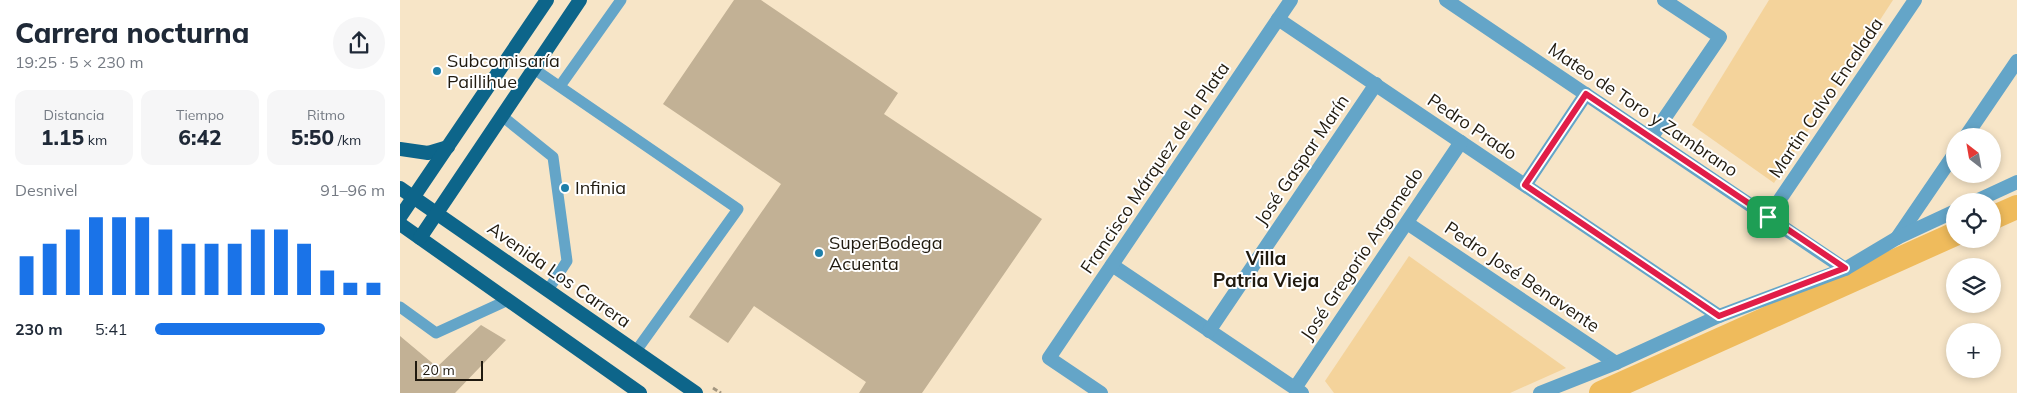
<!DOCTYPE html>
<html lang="es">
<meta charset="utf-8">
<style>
body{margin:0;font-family:Mulish,sans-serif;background:#f6f6f7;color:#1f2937;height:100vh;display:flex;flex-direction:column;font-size:19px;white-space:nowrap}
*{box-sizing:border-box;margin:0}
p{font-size:16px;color:#747a83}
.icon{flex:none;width:28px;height:28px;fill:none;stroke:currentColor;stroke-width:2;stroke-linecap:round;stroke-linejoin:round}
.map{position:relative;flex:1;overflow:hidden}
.details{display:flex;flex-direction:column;background:#fff;width:400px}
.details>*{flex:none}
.needle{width:32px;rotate:329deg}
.tools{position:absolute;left:1546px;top:128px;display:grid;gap:10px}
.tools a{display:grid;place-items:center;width:55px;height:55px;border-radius:50%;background:#fff;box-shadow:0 2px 8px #0003;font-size:25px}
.scale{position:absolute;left:15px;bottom:12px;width:68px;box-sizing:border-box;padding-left:5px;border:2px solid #201a0f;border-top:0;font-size:14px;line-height:18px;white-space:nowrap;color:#201a0f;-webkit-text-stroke:4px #fff;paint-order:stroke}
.pin{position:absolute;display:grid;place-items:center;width:42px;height:42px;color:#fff;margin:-21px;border-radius:10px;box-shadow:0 2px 8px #0006}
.round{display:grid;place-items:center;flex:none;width:52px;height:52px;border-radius:26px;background:#f6f6f7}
.summary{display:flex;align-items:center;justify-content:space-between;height:85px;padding:0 15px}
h1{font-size:28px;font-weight:800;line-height:38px}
.metrics{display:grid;grid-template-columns:repeat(3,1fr);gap:8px;height:85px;padding:5px 15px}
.metrics div{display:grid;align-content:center;border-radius:12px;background:#f6f6f7;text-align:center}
.metrics b{font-size:21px;font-weight:800}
.metrics small{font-size:14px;font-weight:400}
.metrics p{font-size:14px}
.chart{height:140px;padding:10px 15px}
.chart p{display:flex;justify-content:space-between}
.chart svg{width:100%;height:90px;margin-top:5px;stroke:#1a73e8;stroke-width:6}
ul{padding:0 15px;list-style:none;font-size:16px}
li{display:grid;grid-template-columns:80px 60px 1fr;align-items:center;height:38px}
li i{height:12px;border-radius:6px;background:#1a73e8}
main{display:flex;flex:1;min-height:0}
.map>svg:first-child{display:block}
.green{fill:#f4d39b}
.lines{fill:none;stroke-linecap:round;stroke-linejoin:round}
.canal{stroke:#efbb5c;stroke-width:24}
.building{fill:#c2b195}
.path{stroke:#a39680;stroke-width:3;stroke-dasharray:5 2.5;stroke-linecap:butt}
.service{stroke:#64a5c8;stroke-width:11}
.minor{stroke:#64a5c8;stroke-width:14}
.tertiary{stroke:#64a5c8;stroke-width:14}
.primary{stroke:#0d658a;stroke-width:14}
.route-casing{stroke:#fff;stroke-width:10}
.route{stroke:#e11d48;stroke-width:6}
.poi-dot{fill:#1d7faa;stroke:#fff;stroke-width:2}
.labels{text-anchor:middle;stroke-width:4;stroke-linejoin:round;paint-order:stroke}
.poi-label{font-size:18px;fill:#201a0f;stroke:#fff;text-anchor:start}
.street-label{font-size:18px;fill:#201a0f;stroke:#fff}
.neighbourhood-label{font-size:19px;font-weight:bold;fill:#201a0f;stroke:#fff}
</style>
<main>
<section class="details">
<div class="summary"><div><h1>Carrera nocturna</h1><p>19:25 · 5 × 230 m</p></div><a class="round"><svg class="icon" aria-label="share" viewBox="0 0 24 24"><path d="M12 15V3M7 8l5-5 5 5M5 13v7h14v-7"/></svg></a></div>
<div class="metrics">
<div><p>Distancia</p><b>1.15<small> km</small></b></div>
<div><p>Tiempo</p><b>6:42</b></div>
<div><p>Ritmo</p><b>5:50<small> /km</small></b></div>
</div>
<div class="chart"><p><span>Desnivel</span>91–96 m</p>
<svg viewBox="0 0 160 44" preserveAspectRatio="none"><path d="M5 44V25M15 44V19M25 44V12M35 44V6M45 44V6M55 44V6M65 44V12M75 44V19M85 44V19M95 44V19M105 44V12M115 44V12M125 44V19M135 44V32M145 44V38M155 44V38"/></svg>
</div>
<ul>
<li><b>230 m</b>5:41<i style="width:74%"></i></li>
</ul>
</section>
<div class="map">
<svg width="1617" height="393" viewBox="0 0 1617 393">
<rect width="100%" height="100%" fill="#f7e5c7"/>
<!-- green -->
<g class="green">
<polygon points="1369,0 1493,0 1374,183 1292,125"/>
<polygon points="1009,256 1166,368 1110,393 934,393 925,381"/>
</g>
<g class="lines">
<!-- canal -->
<g class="canal">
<polyline points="1592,218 1617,207"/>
<polyline points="1201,393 1555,234"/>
</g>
</g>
<!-- building -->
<g class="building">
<polygon points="334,0 361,0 498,93 484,114 642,219 522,393 459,393 466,382 354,306 328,343 289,317 381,184 263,104"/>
<polygon points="81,325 106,340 55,393 0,393 0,336 37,367"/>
</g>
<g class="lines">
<!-- path -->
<polyline class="path" points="313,388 321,393"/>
<!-- service -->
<g class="service">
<polyline points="134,69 338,209 236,351"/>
<polyline points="160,86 221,0"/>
<polyline points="102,116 153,157 167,261 148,290"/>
<polyline points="0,307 36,333 108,300"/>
</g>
<!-- minor -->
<g class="minor">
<polyline points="878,19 1319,316"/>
<polyline points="1566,136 1617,61"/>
<polyline points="1251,138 1320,37 1264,0"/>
<polyline points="1125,185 1186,94"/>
<polyline points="1368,217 1515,0"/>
<polyline points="1007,223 1216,363"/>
<polyline points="1497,238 1555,153"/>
<polyline points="712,265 902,393"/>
<polyline points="809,331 976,84"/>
<polyline points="895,388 1061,142"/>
<polyline points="701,393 649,358 891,0"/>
</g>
<!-- tertiary -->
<g class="tertiary">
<polyline points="1046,0 1445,269"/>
<polyline points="1576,201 1617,182"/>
<polyline points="1140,393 1216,363 1319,316 1445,269 1497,238 1555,211"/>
</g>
<!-- primary -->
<g class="primary">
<polyline points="0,149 28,153 48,147"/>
<polyline points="0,188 296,393"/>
<polyline points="0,217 147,0"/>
<polyline points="0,224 240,393"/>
<polyline points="20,238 180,0"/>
</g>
</g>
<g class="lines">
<!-- route casing -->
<g class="route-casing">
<polygon id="route" points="1186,94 1445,268 1319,316 1125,185"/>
</g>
<!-- route -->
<use href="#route" class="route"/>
</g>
<!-- markers -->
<g class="poi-dot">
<circle cx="37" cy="71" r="5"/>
<circle cx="165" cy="188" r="5"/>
<circle cx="419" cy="253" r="5"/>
</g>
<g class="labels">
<!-- poi labels -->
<g class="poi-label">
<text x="47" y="67">Subcomisaría<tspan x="47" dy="21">Paillihue</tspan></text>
<text x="175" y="194">Infinia</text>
<text x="429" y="249">SuperBodega<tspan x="429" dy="21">Acuenta</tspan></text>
</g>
<!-- street labels -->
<g class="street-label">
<text transform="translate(1426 98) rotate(-56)" y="6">Martin Calvo Encalada</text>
<text transform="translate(1243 110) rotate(34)" y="6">Mateo de Toro y Zambrano</text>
<text transform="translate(1072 127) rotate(34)" y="6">Pedro Prado</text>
<text transform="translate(902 160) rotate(-56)" y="6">José Gaspar Marín</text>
<text transform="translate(755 168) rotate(-56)" y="6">Francisco Márquez de la Plata</text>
<text transform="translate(962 254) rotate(-56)" y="6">José Gregorio Argomedo</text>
<text transform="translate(159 275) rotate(35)" y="6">Avenida Los Carrera</text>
<text transform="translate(1122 277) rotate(34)" y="6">Pedro José Benavente</text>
</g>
<!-- neighbourhood labels -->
<g class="neighbourhood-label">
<text x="866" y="265">Villa<tspan x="866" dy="22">Patria Vieja</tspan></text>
</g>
</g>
</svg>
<div class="tools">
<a><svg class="needle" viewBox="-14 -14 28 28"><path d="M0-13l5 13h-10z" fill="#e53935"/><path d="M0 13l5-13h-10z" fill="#747a83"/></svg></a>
<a><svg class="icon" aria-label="locate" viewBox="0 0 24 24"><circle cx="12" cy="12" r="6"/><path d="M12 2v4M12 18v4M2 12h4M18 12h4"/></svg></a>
<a><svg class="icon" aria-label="layers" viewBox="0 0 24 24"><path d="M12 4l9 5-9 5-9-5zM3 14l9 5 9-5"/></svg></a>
<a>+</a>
</div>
<div class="scale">20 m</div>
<div class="pin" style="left:1368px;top:217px;background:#1e9e55"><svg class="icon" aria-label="arrive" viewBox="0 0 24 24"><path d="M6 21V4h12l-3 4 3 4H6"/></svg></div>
</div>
</main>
